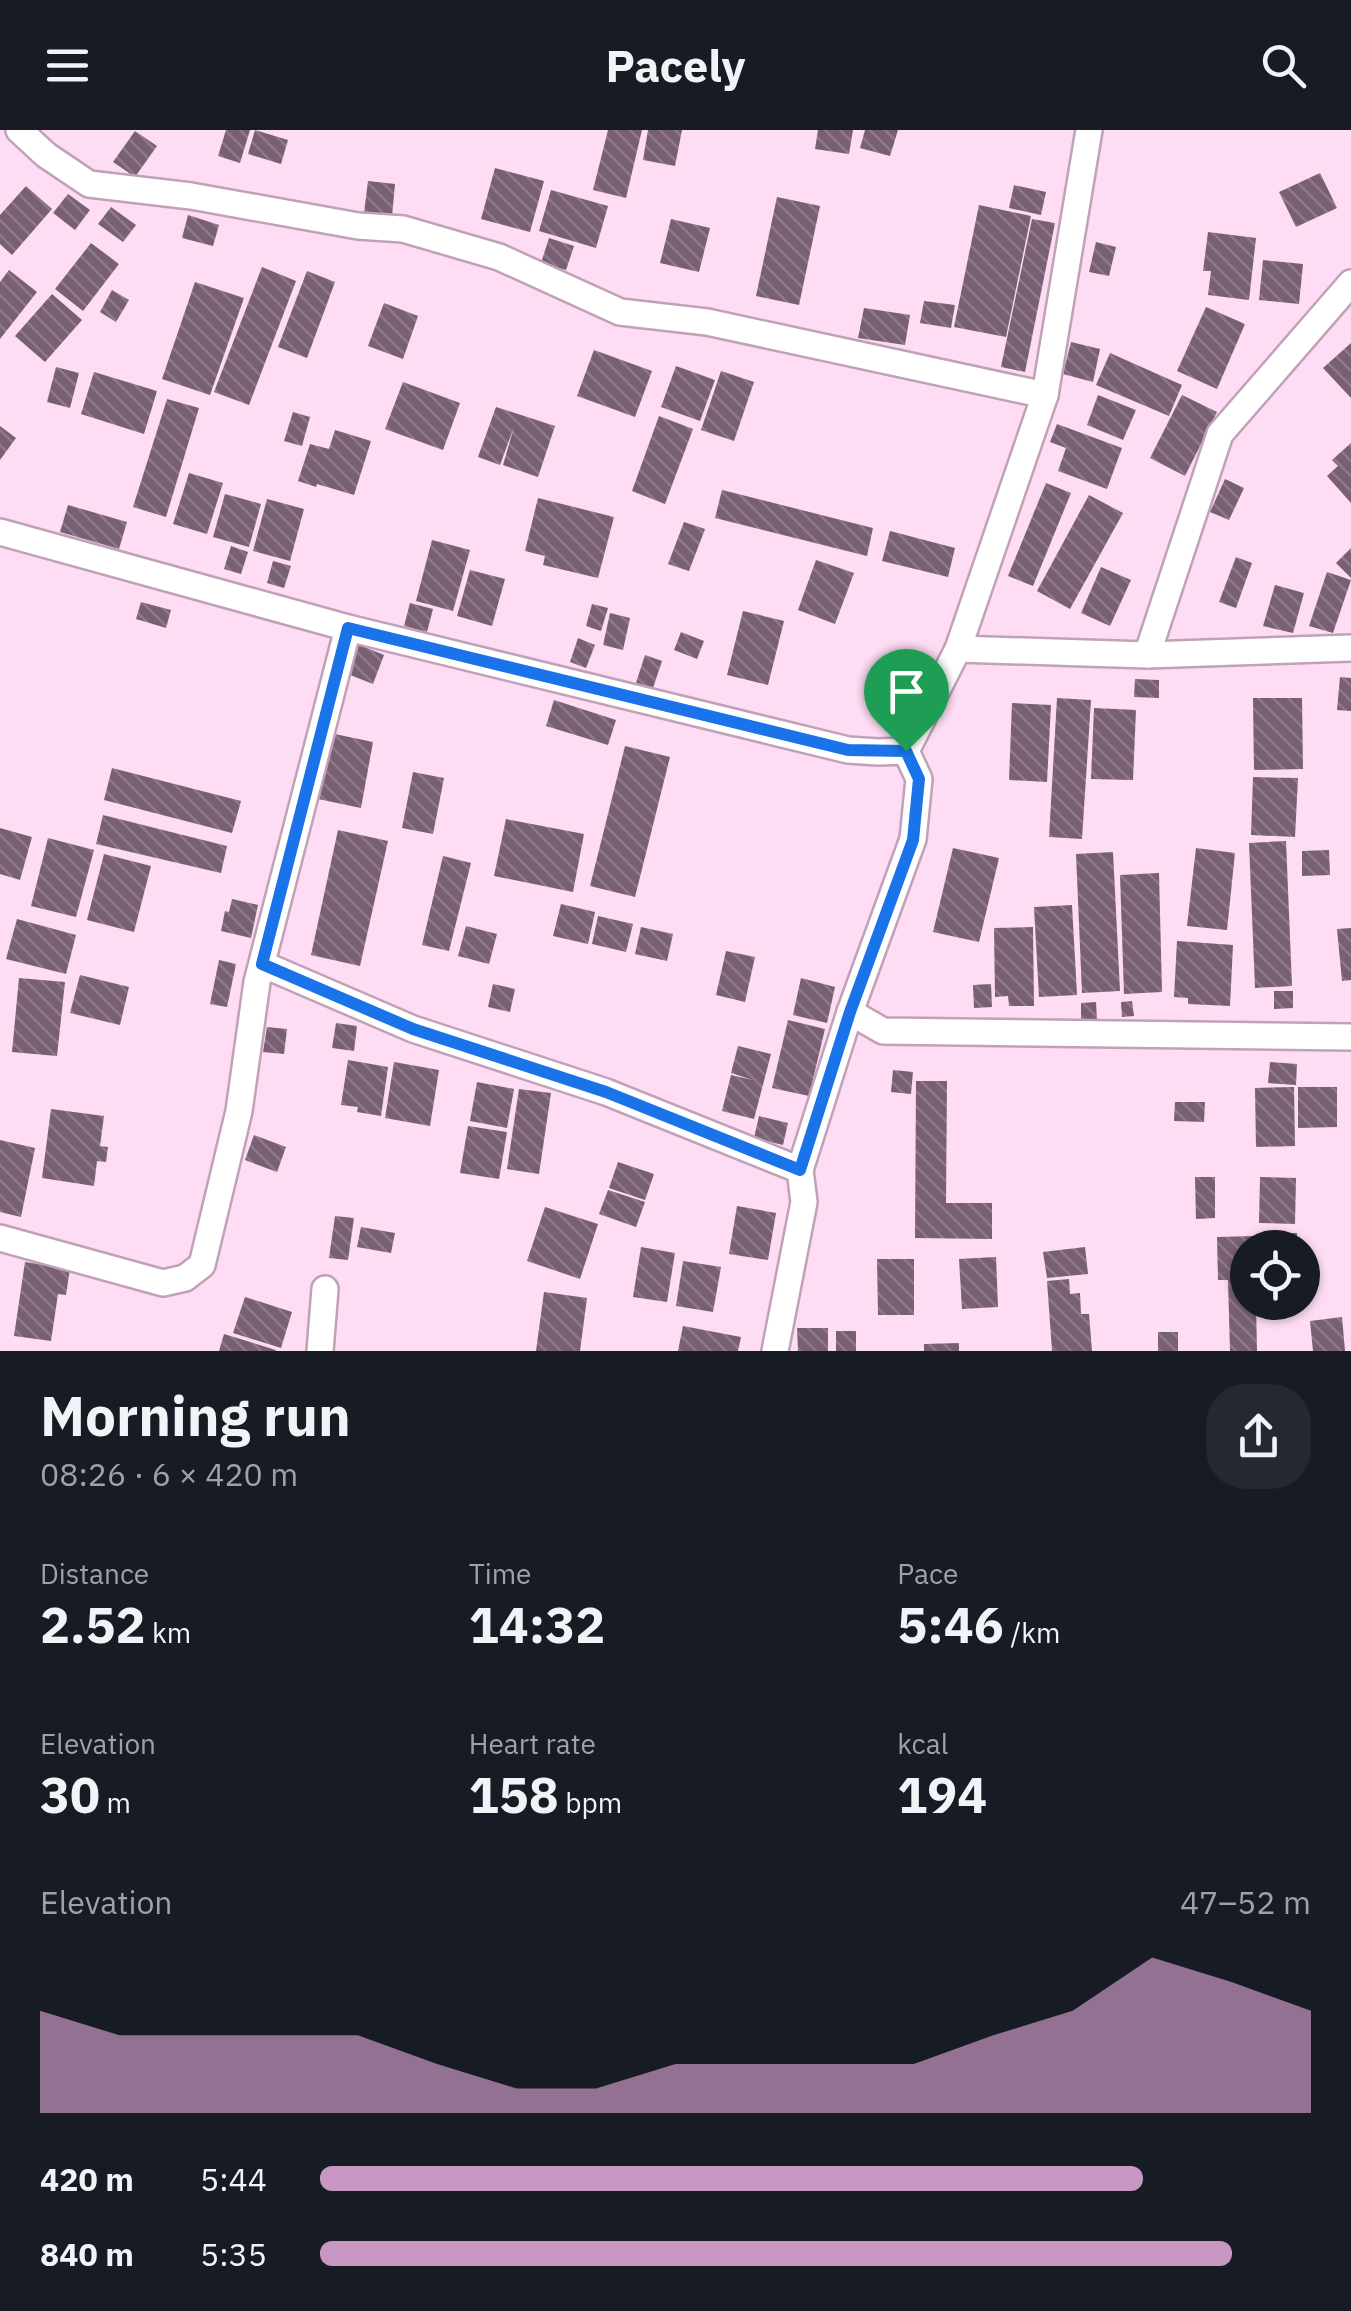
<!DOCTYPE html>
<meta charset="utf-8">
<style>
body{margin:0;font-family:"IBM Plex Sans",sans-serif;background:#242831;color:#f1f3f6;height:100vh;display:flex;flex-direction:column;font-size:38px;white-space:nowrap}
*{box-sizing:border-box;margin:0}
p{font-size:32px;color:#9ea1a6}
.icon{flex:none;width:55px;height:55px;fill:none;stroke:currentColor;stroke-width:2;stroke-linecap:round;stroke-linejoin:round}
.map{position:relative;height:1221px;overflow:hidden}
.drawer{display:flex;flex-direction:column;background:#171b24;flex:1}
.drawer>*{flex:none}
.fabs{position:absolute;left:1230px;top:1100px;display:grid;gap:20px}
.fabs a{display:grid;place-items:center;width:90px;height:90px;border-radius:50%;background:#171b24;box-shadow:0 2px 8px #0004;font-size:50px}
.pin{position:absolute;display:grid;place-items:center;width:85px;height:85px;color:#fff;margin:-102px -42px;border-radius:50% 50% 50% 0;rotate:-45deg;box-shadow:0 0 10px #0007}
.pin .icon{rotate:45deg}
.round{display:grid;place-items:center;flex:none;width:105px;height:105px;border-radius:40px;background:#242831}
.headline{display:flex;align-items:center;justify-content:space-between;height:170px;padding:0 40px}
h1{font-size:55px;font-weight:700;line-height:75px}
.stats{display:grid;grid-template-columns:repeat(3,1fr);gap:15px;height:170px;padding:10px 40px}
.stats div{display:grid;align-content:center}
.stats b{font-size:50px;font-weight:700}
.stats small{font-size:28px;font-weight:400}
.stats p{font-size:28px}
.chart{height:280px;padding:20px 40px}
.chart p{display:flex;justify-content:space-between}
.chart svg{width:100%;height:180px;margin-top:10px;fill:#c896c2;opacity:.7}
ul{padding:0 40px;list-style:none;font-size:32px}
li{display:grid;grid-template-columns:160px 120px 1fr;align-items:center;height:75px}
li i{height:25px;border-radius:12px;background:#c896c2}
header{display:flex;justify-content:space-between;align-items:center;height:130px;padding:0 40px;background:#171b24;font-size:45px;font-weight:700}
.map>svg:first-child{display:block}
.building{fill:url(#building-back-hatch)}
.lines{fill:none;stroke-linecap:round;stroke-linejoin:round}
.street-casing{stroke:#c1a1b8;stroke-width:30}
.street{stroke:#fff;stroke-width:25}
.route-casing{stroke:#fff;stroke-width:20}
.route{stroke:#1a73e8;stroke-width:12}
</style>
<header><svg class="icon" aria-label="menu" viewBox="0 0 24 24"><path d="M4 6h16M4 12h16M4 18h16"/></svg>Pacely<svg class="icon" aria-label="search" viewBox="0 0 24 24"><circle cx="10" cy="10" r="6"/><path d="M15 15l6 6"/></svg></header>
<div class="map">
<svg width="1351" height="1221" viewBox="0 0 1351 1221">
<defs>
<pattern id="building-back-hatch" width="6" height="6" patternUnits="userSpaceOnUse" patternTransform="scale(2.5)"><rect width="6" height="6" fill="#786072"/><path d="M-1 5l2 2M0 0l6 6M5-1l2 2" fill="none" stroke="#8c7a87"/></pattern>
</defs>
<rect width="100%" height="100%" fill="#fddcf4"/>
<!-- building -->
<g class="building">
<polygon points="226,0 250,0 240,33 218,26"/>
<polygon points="255,0 288,10 281,34 248,24"/>
<polygon points="608,0 642,0 626,68 593,60"/>
<polygon points="648,0 682,0 675,36 643,30"/>
<polygon points="818,0 853,0 849,24 815,19"/>
<polygon points="865,0 898,0 890,26 860,18"/>
<polygon points="135,1 157,16 135,47 113,32"/>
<polygon points="495,38 544,51 530,102 481,89"/>
<polygon points="1320,43 1337,78 1296,97 1279,62"/>
<polygon points="368,51 395,54 392,86 364,83"/>
<polygon points="1014,55 1046,62 1041,85 1009,78"/>
<polygon points="26,56 52,79 12,125 0,114 0,85"/>
<polygon points="551,60 608,76 596,118 539,101"/>
<polygon points="68,64 90,80 75,100 53,83"/>
<polygon points="777,67 820,76 799,175 756,166"/>
<polygon points="979,75 1031,86 1006,207 954,197"/>
<polygon points="111,77 136,95 123,112 98,94"/>
<polygon points="188,85 219,95 213,116 182,108"/>
<polygon points="671,89 710,98 699,142 660,133"/>
<polygon points="1032,89 1055,93 1025,242 1001,237"/>
<polygon points="1208,102 1256,108 1249,170 1208,165 1211,141 1203,141"/>
<polygon points="549,108 574,116 566,140 541,133"/>
<polygon points="1096,112 1116,117 1109,146 1089,142"/>
<polygon points="91,113 119,134 83,181 55,159"/>
<polygon points="1263,130 1303,134 1299,174 1259,170"/>
<polygon points="262,137 296,151 249,275 214,262"/>
<polygon points="9,140 37,162 0,209 0,152"/>
<polygon points="307,141 335,152 307,228 278,217"/>
<polygon points="195,152 244,168 210,265 162,249"/>
<polygon points="112,160 129,170 116,192 100,182"/>
<polygon points="52,164 82,190 45,232 15,206"/>
<polygon points="924,171 955,175 951,198 920,193"/>
<polygon points="384,173 418,186 403,229 368,216"/>
<polygon points="1206,177 1245,194 1217,259 1177,241"/>
<polygon points="864,178 910,185 905,215 858,208"/>
<polygon points="1071,212 1100,219 1093,252 1063,244"/>
<polygon points="1351,213 1351,268 1323,238"/>
<polygon points="594,220 652,241 635,287 577,266"/>
<polygon points="1110,223 1182,255 1169,286 1096,255"/>
<polygon points="676,236 715,250 700,291 661,277"/>
<polygon points="56,237 79,243 70,278 47,272"/>
<polygon points="721,241 754,252 734,311 701,300"/>
<polygon points="94,242 157,261 144,304 81,284"/>
<polygon points="403,252 460,273 443,320 385,299"/>
<polygon points="1098,265 1136,280 1123,310 1087,295"/>
<polygon points="1182,265 1217,282 1185,346 1150,328"/>
<polygon points="167,269 199,278 166,387 133,377"/>
<polygon points="496,277 555,296 538,347 503,335 514,297 500,335 478,327"/>
<polygon points="293,282 310,287 302,316 284,311"/>
<polygon points="659,286 693,299 665,374 632,361"/>
<polygon points="1057,294 1122,318 1107,359 1058,341 1066,318 1050,312"/>
<polygon points="0,296 16,308 0,330"/>
<polygon points="335,300 371,311 354,365 317,354 316,357 298,351 310,314 329,319"/>
<polygon points="1351,313 1351,373 1327,346 1338,336 1332,330"/>
<polygon points="189,343 223,353 207,404 173,394"/>
<polygon points="1225,349 1244,358 1229,390 1210,382"/>
<polygon points="1046,353 1071,363 1033,456 1008,446"/>
<polygon points="722,360 873,398 867,426 715,388"/>
<polygon points="225,364 261,374 249,417 213,407"/>
<polygon points="1089,365 1123,383 1070,479 1037,461"/>
<polygon points="538,368 614,387 598,448 543,435 545,426 525,421"/>
<polygon points="267,369 304,379 290,431 253,421"/>
<polygon points="68,375 127,392 119,419 60,402"/>
<polygon points="684,392 705,399 689,441 668,434"/>
<polygon points="890,401 955,418 948,447 882,431"/>
<polygon points="432,410 470,420 453,481 416,471"/>
<polygon points="231,416 248,422 241,444 224,439"/>
<polygon points="1351,418 1351,448 1336,433"/>
<polygon points="1236,427 1252,433 1236,478 1219,472"/>
<polygon points="816,430 854,443 835,494 798,480"/>
<polygon points="273,431 291,436 284,458 267,453"/>
<polygon points="1101,437 1131,450 1110,496 1081,483"/>
<polygon points="470,440 505,449 492,496 457,486"/>
<polygon points="1327,442 1351,450 1333,503 1309,496"/>
<polygon points="1275,455 1304,463 1293,503 1263,496"/>
<polygon points="141,472 171,480 166,498 136,489"/>
<polygon points="410,473 433,479 427,502 404,496"/>
<polygon points="592,474 608,478 601,501 586,496"/>
<polygon points="743,481 784,491 768,555 727,545"/>
<polygon points="610,483 630,488 623,520 603,515"/>
<polygon points="681,502 704,511 697,529 674,520"/>
<polygon points="578,508 595,515 586,538 570,532"/>
<polygon points="352,512 384,525 373,554 340,541"/>
<polygon points="645,525 662,531 652,561 635,556"/>
<polygon points="1340,547 1351,548 1351,581 1337,580"/>
<polygon points="1135,549 1159,550 1159,568 1134,567"/>
<polygon points="1057,568 1091,570 1082,709 1049,707"/>
<polygon points="1253,568 1302,568 1303,639 1254,640"/>
<polygon points="554,570 616,590 608,615 546,596"/>
<polygon points="1012,573 1051,575 1047,652 1009,650"/>
<polygon points="1094,578 1136,580 1133,650 1091,649"/>
<polygon points="330,603 373,612 361,678 318,669"/>
<polygon points="625,616 670,627 635,767 590,756"/>
<polygon points="112,638 241,671 232,703 104,670"/>
<polygon points="413,642 444,648 433,704 402,698"/>
<polygon points="1253,647 1298,648 1295,707 1251,705"/>
<polygon points="103,685 227,716 221,743 96,714"/>
<polygon points="506,689 584,704 573,762 494,746"/>
<polygon points="0,698 32,707 20,750 0,744"/>
<polygon points="338,700 388,711 360,836 311,825"/>
<polygon points="48,708 94,720 76,787 31,776"/>
<polygon points="1286,711 1292,856 1255,858 1249,713"/>
<polygon points="953,718 999,728 979,812 933,802"/>
<polygon points="1196,718 1235,723 1227,800 1187,796"/>
<polygon points="1329,720 1330,745 1302,746 1302,721"/>
<polygon points="1113,722 1120,861 1082,863 1076,724"/>
<polygon points="104,724 151,736 134,802 87,790"/>
<polygon points="443,726 471,733 449,821 422,815"/>
<polygon points="1159,743 1162,862 1124,864 1120,745"/>
<polygon points="232,769 258,775 251,808 221,801 225,781 229,782"/>
<polygon points="561,774 595,782 588,814 553,806"/>
<polygon points="1072,775 1077,865 1039,867 1034,777"/>
<polygon points="598,786 633,794 626,822 592,814"/>
<polygon points="17,789 76,805 66,844 6,829"/>
<polygon points="466,796 497,804 489,834 458,826"/>
<polygon points="641,797 673,804 667,831 635,824"/>
<polygon points="1033,797 1034,876 1009,876 1008,866 995,867 994,798"/>
<polygon points="1351,798 1351,850 1342,851 1337,799"/>
<polygon points="1177,811 1233,815 1230,876 1188,874 1188,868 1174,867"/>
<polygon points="726,821 755,827 745,872 716,865"/>
<polygon points="219,830 236,834 227,877 210,874"/>
<polygon points="80,845 129,857 120,895 70,883"/>
<polygon points="19,848 65,852 57,926 12,922"/>
<polygon points="801,848 835,857 827,893 793,885"/>
<polygon points="493,854 515,859 510,882 488,877"/>
<polygon points="991,854 992,877 974,878 973,855"/>
<polygon points="1274,861 1293,861 1293,878 1274,879"/>
<polygon points="1132,871 1134,886 1122,887 1121,872"/>
<polygon points="1096,872 1097,890 1081,891 1081,873"/>
<polygon points="788,890 825,899 809,966 772,958"/>
<polygon points="336,893 357,896 354,921 332,918"/>
<polygon points="267,897 287,899 284,924 263,922"/>
<polygon points="738,916 771,924 754,989 722,981 731,945 753,950 731,943"/>
<polygon points="348,930 388,937 381,986 357,982 358,977 341,975"/>
<polygon points="394,932 439,940 430,996 385,988"/>
<polygon points="1270,932 1297,934 1296,955 1268,953"/>
<polygon points="893,940 913,942 911,964 891,962"/>
<polygon points="916,951 947,951 946,1073 992,1073 992,1109 915,1108"/>
<polygon points="477,952 514,959 507,998 470,991"/>
<polygon points="1294,957 1295,1016 1256,1017 1255,958"/>
<polygon points="1298,957 1337,957 1337,997 1298,998"/>
<polygon points="519,959 551,963 539,1044 507,1039"/>
<polygon points="1175,972 1205,972 1204,992 1174,991"/>
<polygon points="51,979 104,986 100,1016 108,1017 106,1032 97,1031 94,1056 42,1048"/>
<polygon points="759,986 788,993 783,1015 754,1008"/>
<polygon points="468,996 507,1002 499,1049 460,1043"/>
<polygon points="254,1005 286,1017 277,1042 245,1030"/>
<polygon points="0,1010 35,1018 21,1087 0,1082"/>
<polygon points="618,1032 654,1044 645,1070 609,1058"/>
<polygon points="1195,1047 1215,1047 1215,1088 1196,1089"/>
<polygon points="1260,1047 1296,1048 1295,1094 1259,1093"/>
<polygon points="608,1060 645,1072 636,1097 599,1084"/>
<polygon points="737,1076 776,1083 768,1130 729,1124"/>
<polygon points="545,1077 598,1094 580,1149 527,1131"/>
<polygon points="335,1086 354,1088 348,1130 329,1128"/>
<polygon points="361,1097 395,1103 391,1123 357,1117"/>
<rect x="1264" y="1103" width="33" height="15"/>
<polygon points="1254,1106 1255,1118 1248,1118 1248,1172 1256,1172 1257,1221 1230,1221 1228,1150 1218,1150 1217,1107"/>
<polygon points="641,1117 675,1123 667,1172 633,1167"/>
<polygon points="1085,1117 1088,1144 1047,1148 1043,1122"/>
<polygon points="996,1127 998,1177 962,1179 959,1129"/>
<polygon points="877,1129 914,1129 914,1185 878,1185"/>
<polygon points="683,1131 721,1137 713,1182 676,1176"/>
<polygon points="25,1132 70,1139 66,1165 58,1164 51,1211 14,1206"/>
<polygon points="1069,1149 1070,1164 1080,1163 1081,1184 1089,1184 1092,1221 1052,1221 1047,1151"/>
<polygon points="544,1162 587,1168 580,1221 536,1221"/>
<polygon points="245,1167 292,1182 281,1218 233,1203"/>
<polygon points="1342,1187 1345,1221 1313,1221 1310,1191"/>
<polygon points="683,1196 741,1207 738,1221 678,1221"/>
<polygon points="797,1198 828,1198 828,1221 798,1221"/>
<rect x="836" y="1201" width="20" height="20"/>
<rect x="1158" y="1202" width="20" height="19"/>
<polygon points="224,1204 276,1220 276,1221 219,1221"/>
<polygon points="959,1213 959,1221 924,1221 924,1214"/>
</g>
<g class="lines">
<!-- street casing -->
<g class="street-casing">
<g id="street">
<polyline points="19,0 46,25 89,54 191,66 358,96 403,99 499,127 620,182 707,192 1045,265"/>
<polyline points="0,402 348,498 848,620 878,622 906,621"/>
<polyline points="958,519 1147,525 1351,518"/>
<polyline points="1147,525 1220,304 1351,153"/>
<polyline points="906,621 958,519 1045,265 1089,0"/>
<polyline points="262,834 413,899 606,962 800,1040 804,1072 775,1221"/>
<polyline points="850,882 913,709 919,649 906,621"/>
<polyline points="800,1040 850,882 883,901 1351,907"/>
<polyline points="0,1108 163,1153 185,1148 202,1135 239,981 257,852 348,498"/>
<polyline points="320,1221 325,1159"/>
</g>
</g>
<!-- street -->
<use href="#street" class="street"/>
</g>
<g class="lines">
<!-- route casing -->
<g class="route-casing">
<polygon id="route" points="348,498 848,620 906,621 919,649 913,710 850,882 800,1040 606,962 413,899 262,834"/>
</g>
<!-- route -->
<use href="#route" class="route"/>
</g>
</svg>
<div class="fabs">
<a><svg class="icon" aria-label="locate" viewBox="0 0 24 24"><circle cx="12" cy="12" r="6"/><path d="M12 2v4M12 18v4M2 12h4M18 12h4"/></svg></a>
</div>
<div class="pin" style="left:906px;top:621px;background:#1e9e55"><svg class="icon" aria-label="arrive" viewBox="0 0 24 24"><path d="M6 21V4h12l-3 4 3 4H6"/></svg></div>
</div>
<section class="drawer">
<div class="headline"><div><h1>Morning run</h1><p>08:26 · 6 × 420 m</p></div><a class="round"><svg class="icon" aria-label="share" viewBox="0 0 24 24"><path d="M12 15V3M7 8l5-5 5 5M5 13v7h14v-7"/></svg></a></div>
<div class="stats">
<div><p>Distance</p><b>2.52<small> km</small></b></div>
<div><p>Time</p><b>14:32</b></div>
<div><p>Pace</p><b>5:46<small> /km</small></b></div>
</div>
<div class="stats">
<div><p>Elevation</p><b>30<small> m</small></b></div>
<div><p>Heart rate</p><b>158<small> bpm</small></b></div>
<div><p>kcal</p><b>194</b></div>
</div>
<div class="chart"><p><span>Elevation</span>47–52 m</p>
<svg viewBox="0 0 160 44" preserveAspectRatio="none"><path d="M0 44V19L10 25L20 25L30 25L40 25L50 32L60 38L70 38L80 32L90 32L100 32L110 32L120 25L130 19L140 6L150 12L160 19V44z"/></svg>
</div>
<ul>
<li><b>420 m</b>5:44<i style="width:83%"></i></li>
<li><b>840 m</b>5:35<i style="width:92%"></i></li>
</ul>
</section>
